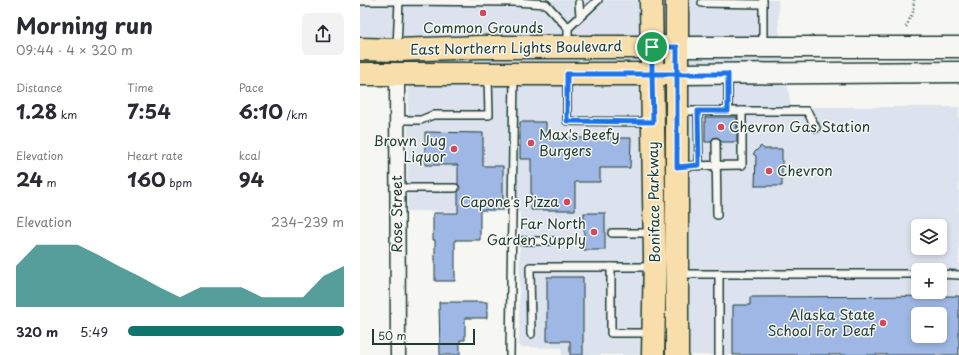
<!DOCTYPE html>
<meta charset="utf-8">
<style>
body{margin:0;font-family:"Playpen Sans",sans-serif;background:#f2f2f3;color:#2b2b33;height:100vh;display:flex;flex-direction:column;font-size:15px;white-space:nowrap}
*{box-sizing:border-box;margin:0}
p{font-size:13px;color:#7c7c81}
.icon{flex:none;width:22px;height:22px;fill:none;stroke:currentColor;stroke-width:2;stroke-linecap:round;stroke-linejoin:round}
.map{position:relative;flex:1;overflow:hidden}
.side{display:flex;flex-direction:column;background:#fff;width:360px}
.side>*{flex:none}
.fabs{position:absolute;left:551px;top:219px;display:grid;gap:8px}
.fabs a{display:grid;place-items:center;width:36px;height:36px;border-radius:6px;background:#fff;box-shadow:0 2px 6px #0003;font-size:20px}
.scale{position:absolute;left:12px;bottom:10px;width:103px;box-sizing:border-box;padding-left:4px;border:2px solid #1f3d34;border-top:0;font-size:11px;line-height:14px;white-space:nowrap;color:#1f3d34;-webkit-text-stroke:3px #f6f6f2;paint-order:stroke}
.pin{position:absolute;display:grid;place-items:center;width:34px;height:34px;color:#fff;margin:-17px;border:2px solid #fff;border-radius:50%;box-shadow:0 1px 4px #0007}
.round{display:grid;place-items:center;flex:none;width:42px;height:42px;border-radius:6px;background:#f2f2f3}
.head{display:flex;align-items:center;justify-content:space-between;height:68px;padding:0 16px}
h1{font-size:22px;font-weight:700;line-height:30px}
.metrics{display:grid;grid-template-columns:repeat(3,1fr);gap:6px;height:68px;padding:4px 16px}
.metrics div{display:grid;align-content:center}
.metrics b{font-size:20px;font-weight:700}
.metrics small{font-size:11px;font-weight:400}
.metrics p{font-size:11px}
.chart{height:112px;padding:8px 16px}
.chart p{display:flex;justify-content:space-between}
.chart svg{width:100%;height:72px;margin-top:4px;fill:#0f766e;opacity:.7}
ul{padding:0 16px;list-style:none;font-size:13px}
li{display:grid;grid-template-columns:64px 48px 1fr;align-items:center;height:30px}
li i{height:10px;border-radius:5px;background:#0f766e}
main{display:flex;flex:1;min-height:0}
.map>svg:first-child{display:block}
.built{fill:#dce3ee;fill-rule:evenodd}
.building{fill:#9eb7e4;stroke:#1f3d34;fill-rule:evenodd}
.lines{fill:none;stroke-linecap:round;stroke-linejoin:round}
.service-casing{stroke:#1f3d34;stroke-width:10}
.minor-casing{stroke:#1f3d34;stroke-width:17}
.secondary-casing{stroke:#1f3d34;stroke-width:23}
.primary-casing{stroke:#1f3d34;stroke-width:25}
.path{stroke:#1f3d34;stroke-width:2.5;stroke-dasharray:1 3;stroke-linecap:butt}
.service{stroke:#f6f6f2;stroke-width:7}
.minor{stroke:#f6f6f2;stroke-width:14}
.secondary{stroke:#f6f6f2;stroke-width:20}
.primary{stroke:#f8deab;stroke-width:22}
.route-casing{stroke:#fff;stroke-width:8}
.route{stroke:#1a73e8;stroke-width:5}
.poi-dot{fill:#d1495b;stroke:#f6f6f2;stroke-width:1.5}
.labels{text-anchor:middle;stroke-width:3;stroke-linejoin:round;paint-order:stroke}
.poi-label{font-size:14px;fill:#1f3d34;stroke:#f6f6f2;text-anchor:end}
.street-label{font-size:14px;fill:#1f3d34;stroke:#f6f6f2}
</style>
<main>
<section class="side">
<div class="head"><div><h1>Morning run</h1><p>09:44 · 4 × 320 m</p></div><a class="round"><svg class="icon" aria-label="share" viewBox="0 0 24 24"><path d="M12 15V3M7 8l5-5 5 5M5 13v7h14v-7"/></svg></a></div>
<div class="metrics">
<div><p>Distance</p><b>1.28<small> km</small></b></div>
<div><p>Time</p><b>7:54</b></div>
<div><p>Pace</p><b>6:10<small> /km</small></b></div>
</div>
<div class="metrics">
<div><p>Elevation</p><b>24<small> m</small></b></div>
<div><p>Heart rate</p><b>160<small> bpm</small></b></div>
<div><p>kcal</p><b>94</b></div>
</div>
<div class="chart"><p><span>Elevation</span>234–239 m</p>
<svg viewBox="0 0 160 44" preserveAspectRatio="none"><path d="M0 44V19L10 6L20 6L30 6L40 12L50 19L60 25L70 32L80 38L90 32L100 32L110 32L120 38L130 38L140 38L150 25L160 19V44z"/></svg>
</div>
<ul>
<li><b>320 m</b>5:49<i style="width:100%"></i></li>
</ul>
</section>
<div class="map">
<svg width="599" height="355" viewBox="0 0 599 355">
<rect width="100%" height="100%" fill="#f6f6f2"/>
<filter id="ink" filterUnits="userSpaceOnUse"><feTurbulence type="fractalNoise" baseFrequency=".025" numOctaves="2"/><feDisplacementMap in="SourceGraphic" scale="8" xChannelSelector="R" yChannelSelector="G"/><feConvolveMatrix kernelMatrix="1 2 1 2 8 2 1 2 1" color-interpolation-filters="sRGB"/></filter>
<g filter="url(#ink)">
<!-- built -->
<path class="built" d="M0 0H418L419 28 431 107H599V355H330V203L285 204 282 355H202V348L159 347 160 212 47 211 49 38H0ZM558 226H580V248H558ZM558 270H580V292H558ZM558 314H580V336H558Z"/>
<!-- building -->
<g class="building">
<polygon points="345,117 377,117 377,142 361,142 360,139 356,137 353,138 351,142 345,142"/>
<polygon points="160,122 186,122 186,138 271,138 270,168 240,168 240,182 215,182 215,210 171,210 171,159 160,159"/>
<polygon points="65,132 123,133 123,166 143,166 143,210 120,210 120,240 95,240 95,281 75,281 75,240 73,240 73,213 98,213 98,192 100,188 98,184 98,165 65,165"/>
<polygon points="401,146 404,149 422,149 422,186 395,186 396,156 393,154"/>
<rect x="224" y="213" width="21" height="37"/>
<polygon points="187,277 223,277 223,355 210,355 210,341 187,341"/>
<path d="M599 296V355H373V305H390V297ZM558 314H580V336H558Z"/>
<polygon points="79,302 127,302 127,318 105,318 105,340 100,340 100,355 80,355"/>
</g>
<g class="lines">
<!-- service casing -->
<g class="service-casing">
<g id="service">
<polyline points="0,1 39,1"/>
<polyline points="156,2 186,4 208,28 208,46"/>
<polyline points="219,3 220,16"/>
<polyline points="342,3 403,4"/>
<polyline points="208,28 238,0"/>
<polyline points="403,46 403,0"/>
<polyline points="37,48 39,1 156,2 156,0"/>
<polyline points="207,76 207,121 290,122"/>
<polyline points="318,111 447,111 456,128"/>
<polyline points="338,111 339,165"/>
<polyline points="368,111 368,75"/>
<polyline points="37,120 61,120 73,115 129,115 128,77"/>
<polyline points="356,142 357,215"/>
<polyline points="319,166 382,165 382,111"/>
<polyline points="37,188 95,188"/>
<polyline points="252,233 292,233"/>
<polyline points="152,241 193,241"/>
<polyline points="251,267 293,267"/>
<polyline points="318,274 558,274"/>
<polyline points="359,274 359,355"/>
<polyline points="580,274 599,275"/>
<polyline points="171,334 170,267 251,267 251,333 291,333"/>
<polyline points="150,355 154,76"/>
</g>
</g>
<!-- minor casing -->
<g class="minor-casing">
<polyline id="minor" points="37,74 38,355"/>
</g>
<!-- secondary casing -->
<g class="secondary-casing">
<g id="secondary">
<polyline points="317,47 599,47"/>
<polyline points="317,74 599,72"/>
</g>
</g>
<!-- primary casing -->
<g class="primary-casing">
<g id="primary">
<polyline points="291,0 295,257 293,355"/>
<polyline points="317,0 317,355"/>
<polyline points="0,49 37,50 121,47 307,47"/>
<polyline points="0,74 308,74"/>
</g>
</g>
<!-- path -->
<polyline class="path" points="546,27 553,12 554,0"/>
<!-- service -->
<use href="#service" class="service"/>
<!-- minor -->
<use href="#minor" class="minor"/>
<!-- secondary -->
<use href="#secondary" class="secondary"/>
<!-- primary -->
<use href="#primary" class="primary"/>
</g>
</g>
<g class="lines" filter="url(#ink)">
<!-- route casing -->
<g class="route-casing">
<polyline id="route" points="292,47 292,74 207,74 207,121 293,122 292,74 317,74 317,167 339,165 338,111 368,111 368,74 317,74 317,47 292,47"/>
</g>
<!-- route -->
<use href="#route" class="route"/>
</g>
<!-- markers -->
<g class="poi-dot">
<circle cx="123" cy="13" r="4"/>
<circle cx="361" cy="127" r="4"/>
<circle cx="171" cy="143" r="4"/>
<circle cx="94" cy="149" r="4"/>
<circle cx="409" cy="171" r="4"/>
<circle cx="207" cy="202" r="4"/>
<circle cx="234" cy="232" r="4"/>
<circle cx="523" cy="323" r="4"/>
</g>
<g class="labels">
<!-- poi labels -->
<g class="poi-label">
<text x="123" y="33" text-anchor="middle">Common Grounds</text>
<text x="369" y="132" text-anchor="start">Chevron Gas Station</text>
<text x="179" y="140" text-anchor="start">Max's Beefy<tspan x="179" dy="16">Burgers</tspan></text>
<text x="86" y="146">Brown Jug<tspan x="86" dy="16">Liquor</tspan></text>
<text x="417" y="176" text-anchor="start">Chevron</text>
<text x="199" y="207">Capone's Pizza</text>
<text x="226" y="229">Far North<tspan x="226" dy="16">Garden Supply</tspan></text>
<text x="515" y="320">Alaska State<tspan x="515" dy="16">School For Deaf</tspan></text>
</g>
<!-- street labels -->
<g class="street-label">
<text transform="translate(156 48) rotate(-1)" y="5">East Northern Lights Boulevard</text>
<text transform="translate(294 202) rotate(-91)" y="5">Boniface Parkway</text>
<text transform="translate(37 214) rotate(-90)" y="5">Rose Street</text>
</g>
</g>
</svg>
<div class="fabs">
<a><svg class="icon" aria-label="layers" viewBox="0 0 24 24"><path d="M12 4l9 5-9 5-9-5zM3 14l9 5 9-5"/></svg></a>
<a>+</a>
<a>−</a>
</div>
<div class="scale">50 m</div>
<div class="pin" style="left:292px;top:47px;background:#1e9e55"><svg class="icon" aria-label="arrive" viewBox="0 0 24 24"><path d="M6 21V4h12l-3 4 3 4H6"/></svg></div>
</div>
</main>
